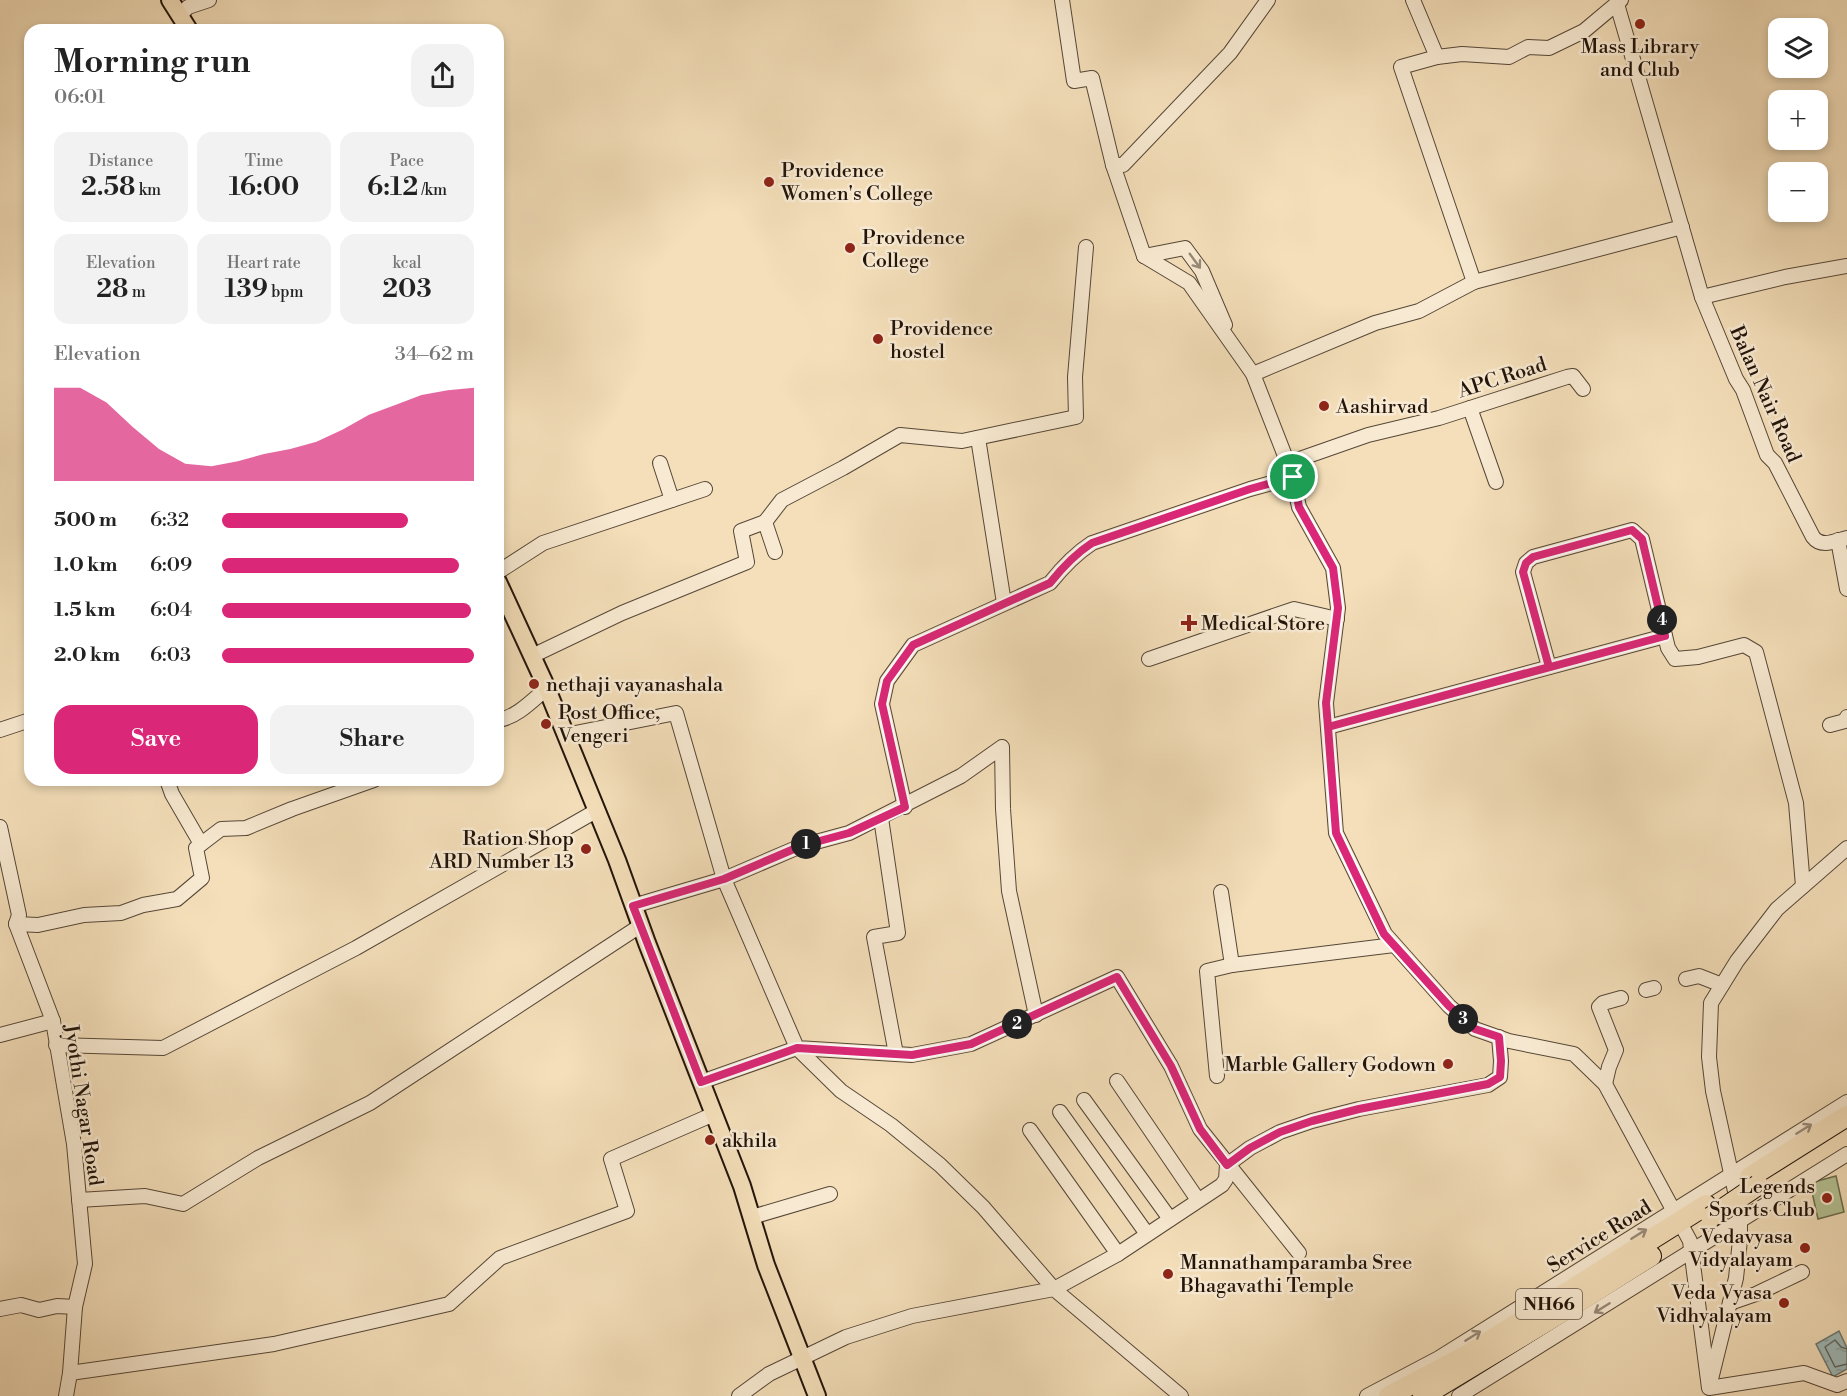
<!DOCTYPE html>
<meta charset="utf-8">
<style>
body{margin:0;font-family:"Libre Bodoni",serif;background:#f2f2f2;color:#222;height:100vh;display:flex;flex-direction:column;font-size:22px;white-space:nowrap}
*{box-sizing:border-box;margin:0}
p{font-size:20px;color:#767676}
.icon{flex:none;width:33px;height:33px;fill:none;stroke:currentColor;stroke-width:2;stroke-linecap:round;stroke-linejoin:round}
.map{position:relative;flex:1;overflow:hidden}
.drawer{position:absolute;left:24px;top:24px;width:480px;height:762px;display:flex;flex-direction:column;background:#fff;border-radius:18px;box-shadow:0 3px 9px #0003}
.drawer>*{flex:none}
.buttons{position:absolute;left:1768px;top:18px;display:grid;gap:12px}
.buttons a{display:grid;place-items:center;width:60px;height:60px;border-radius:12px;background:#fff;box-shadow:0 3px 9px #0003;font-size:30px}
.pin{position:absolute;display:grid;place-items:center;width:51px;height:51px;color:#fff;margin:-26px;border:3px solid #fff;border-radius:50%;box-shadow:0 2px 6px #0007}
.km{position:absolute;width:30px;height:30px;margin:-15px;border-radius:50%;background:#222;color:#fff;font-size:16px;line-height:30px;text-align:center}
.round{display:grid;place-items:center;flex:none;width:63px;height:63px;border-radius:18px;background:#f2f2f2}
.summary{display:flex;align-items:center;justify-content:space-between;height:102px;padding:0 30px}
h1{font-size:33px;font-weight:600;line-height:45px}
.figures{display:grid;grid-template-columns:repeat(3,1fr);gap:9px;height:102px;padding:6px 30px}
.figures div{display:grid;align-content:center;border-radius:15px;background:#f2f2f2;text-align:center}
.figures b{font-size:26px;font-weight:600}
.figures small{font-size:16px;font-weight:400}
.figures p{font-size:16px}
.chart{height:168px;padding:12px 30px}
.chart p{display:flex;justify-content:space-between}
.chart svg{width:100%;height:108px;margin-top:6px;fill:#db2777;opacity:.7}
.button{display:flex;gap:12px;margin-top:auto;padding:12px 30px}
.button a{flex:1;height:69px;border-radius:18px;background:#db2777;color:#fff;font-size:24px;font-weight:600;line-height:69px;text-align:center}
.button a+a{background:#f2f2f2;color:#222}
ul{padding:0 30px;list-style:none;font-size:20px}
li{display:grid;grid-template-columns:96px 72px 1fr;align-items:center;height:45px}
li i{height:15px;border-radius:8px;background:#db2777}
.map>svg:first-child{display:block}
.grass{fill:#b5c395;stroke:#6c6c50;stroke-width:1.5}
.water{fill:url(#water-ripples);stroke:#6d7873;stroke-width:1.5}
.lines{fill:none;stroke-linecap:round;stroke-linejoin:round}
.shore{stroke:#606762;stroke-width:1.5}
.minor-casing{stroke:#564737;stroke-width:16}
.major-casing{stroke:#22140b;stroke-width:20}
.highway-casing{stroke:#22140b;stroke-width:22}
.minor{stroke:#f8ead2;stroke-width:14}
.major{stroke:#f4dfba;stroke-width:16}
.highway{stroke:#f4dfba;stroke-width:20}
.highway-bridge-casing{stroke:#22140b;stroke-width:22;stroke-linecap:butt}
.highway-bridge{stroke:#f4dfba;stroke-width:20}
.oneway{stroke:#988a78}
.route-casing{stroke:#fff;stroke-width:12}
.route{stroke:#db2777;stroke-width:8}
.poi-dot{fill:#8f2418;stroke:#f8ead2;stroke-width:2}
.labels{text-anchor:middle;stroke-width:5;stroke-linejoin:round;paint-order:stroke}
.shield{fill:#f8ead2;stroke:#625447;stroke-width:1.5}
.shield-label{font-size:18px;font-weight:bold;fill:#22140b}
.poi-label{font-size:20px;fill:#22140b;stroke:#f8ead2;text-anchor:start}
.street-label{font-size:20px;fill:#22140b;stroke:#f8ead2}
</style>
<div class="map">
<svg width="1847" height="1396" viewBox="0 0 1847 1396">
<defs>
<pattern id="water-ripples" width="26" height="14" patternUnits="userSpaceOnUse" patternTransform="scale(1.5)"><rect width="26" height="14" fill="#9fbab9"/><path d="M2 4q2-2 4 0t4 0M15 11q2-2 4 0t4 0" fill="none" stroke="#899f9e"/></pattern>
</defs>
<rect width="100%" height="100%" fill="#f4dfba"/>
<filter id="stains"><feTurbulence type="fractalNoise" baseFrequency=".00333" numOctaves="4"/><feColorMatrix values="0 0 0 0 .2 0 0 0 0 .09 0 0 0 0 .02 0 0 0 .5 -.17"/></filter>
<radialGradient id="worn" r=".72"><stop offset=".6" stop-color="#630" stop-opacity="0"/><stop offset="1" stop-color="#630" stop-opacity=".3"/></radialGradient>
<!-- grass -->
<polygon class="grass" points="1836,1176 1844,1212 1818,1219 1810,1183"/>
<!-- water -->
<polygon class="water" points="1839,1331 1847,1348 1847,1369 1833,1377 1816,1344"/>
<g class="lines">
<!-- shore -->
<polyline class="shore" points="1847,1349 1841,1347 1835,1340 1825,1347 1835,1367 1847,1364"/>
<!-- minor casing -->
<g class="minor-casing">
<g id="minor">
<polyline points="1062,0 1074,81 1092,78 1113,165 1123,165 1230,53 1268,0"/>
<polyline points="1413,0 1437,57"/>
<polyline points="1617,4 1702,297 1785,277 1847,266"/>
<polyline points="180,15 188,7 209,0"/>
<polyline points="1113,165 1144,256"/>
<polyline points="1144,256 1189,283 1253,374 1292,474 1299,507 1333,568 1338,608 1326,703 1336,833 1385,934 1449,1006 1475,1029 1509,1041 1574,1054 1605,1084 1690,1241 1709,1388 1804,1373 1837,1385 1847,1381"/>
<polyline points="1144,256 1185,248 1202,271 1225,325"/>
<polyline points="1474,282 1401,67 1437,57 1462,54 1509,57 1528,47 1549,48 1584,31 1621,0"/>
<path d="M1702 297 1736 379 1743 390 1767 455 1775 463 1813 537C1821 548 1835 541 1847 538"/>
<polyline points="1253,374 1375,323 1419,311 1474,282 1682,227"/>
<polyline points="1470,408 1496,482"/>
<polyline points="978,438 1004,603"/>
<polyline points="660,463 672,500"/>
<polyline points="1288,463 1368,435 1439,418 1567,377 1573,376 1583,389"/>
<polyline points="765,522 775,552"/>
<polyline points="1838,540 1847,589"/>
<polyline points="498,572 543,543 705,489"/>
<polyline points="532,656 622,613 747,562 741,531 765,522 782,500 843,468 900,435 962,441 1076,417 1075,377 1086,247"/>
<polyline points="1149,659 1294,609 1337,619"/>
<polyline points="1549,667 1523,572 1526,563 1533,557 1632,530 1642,539 1668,648 1675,659 1698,657 1744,645 1756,652 1796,803 1803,886"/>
<path d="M498 720C516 718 533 700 547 688"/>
<polyline points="1830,725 1845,721 1847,717"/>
<polyline points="1328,727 1665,636"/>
<polyline points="0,730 30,720"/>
<polyline points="565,735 676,713 724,879 801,846 849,833 961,776 1002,747 1003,809 1009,891 1036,1015"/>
<polyline points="167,780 172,794 201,844"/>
<path d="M905 807 882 704 887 681 913 645 1050 583C1062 568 1075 554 1092 543L1250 489 1293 477"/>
<polyline points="881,818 898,933 874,937 896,1054"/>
<polyline points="0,827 19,915 16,924 53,1021 74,1144 85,1264 75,1307 70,1373 66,1396"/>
<polyline points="1221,892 1232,965 1394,945"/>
<polyline points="633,906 724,879 797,1048 912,1055 971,1044 1117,977 1171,1066 1200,1129 1299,1253"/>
<polyline points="16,924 38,925 84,915 121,913 143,905 177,899 202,878 196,848 221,829 246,828 292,809 374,780"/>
<polyline points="1686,979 1699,976 1722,985"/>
<polyline points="1646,990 1654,988"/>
<polyline points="0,1035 53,1021"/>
<polyline points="56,1045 163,1048 356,948 596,811"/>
<polyline points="1217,1076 1207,971 1232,965"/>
<polyline points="1117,1081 1198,1200"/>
<polyline points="701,1082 797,1048 841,1091 891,1125 940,1165 983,1207 1054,1289 1118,1254"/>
<polyline points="1605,1084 1609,1067 1616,1050 1599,1007 1603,1003 1621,998"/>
<polyline points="1084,1100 1170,1219"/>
<polyline points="1060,1112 1147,1234"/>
<polyline points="1030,1130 1118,1254 1222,1185 1226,1179 1227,1165 1250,1148 1280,1132 1312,1121 1359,1109 1488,1085 1500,1077 1501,1061 1499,1037"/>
<polyline points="79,1200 145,1196 183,1204 258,1158 370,1103 640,926"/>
<polyline points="752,1217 830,1194"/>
<polyline points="1730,1303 1756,1294 1802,1272"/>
<polyline points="0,1309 21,1305 39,1310 57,1306 75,1307"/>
<polyline points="70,1373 274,1344 449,1304 500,1258 627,1211 611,1159 714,1114"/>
<polyline points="1711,1379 1736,1278 1740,1240 1740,1214 1713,1091 1709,1057 1711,1003 1737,961 1777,909 1847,848"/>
<polyline points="739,1396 769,1374 846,1337 912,1316 1054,1289 1181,1396"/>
<polyline points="1367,1396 1439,1358 1847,1102"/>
<polyline points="1459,1396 1847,1154"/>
</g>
</g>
<!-- major casing -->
<g class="major-casing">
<g id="major">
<polyline points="170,0 189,30"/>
<polyline points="498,582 545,684 617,860 647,943 742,1186 766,1265 817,1396"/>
</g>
</g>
<!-- highway casing -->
<g class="highway-casing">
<g id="highway">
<polyline points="1750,1177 1847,1116"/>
<polyline points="1389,1396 1469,1354 1706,1205"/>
<polyline points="1423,1396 1572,1306 1651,1256"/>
</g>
</g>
<!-- minor -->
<use href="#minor" class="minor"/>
<!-- major -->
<use href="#major" class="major"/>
<!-- highway -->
<use href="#highway" class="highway"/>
<!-- highway-bridge casing -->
<g class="highway-bridge-casing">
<polyline id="highway-bridge" points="1711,1217 1758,1185"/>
</g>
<!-- highway-bridge -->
<use href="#highway-bridge" class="highway-bridge"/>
</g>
<!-- one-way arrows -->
<defs><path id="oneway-shaft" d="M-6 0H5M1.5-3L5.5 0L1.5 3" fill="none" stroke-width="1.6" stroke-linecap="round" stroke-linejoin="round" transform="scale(1.5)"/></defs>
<g class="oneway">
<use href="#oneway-shaft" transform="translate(1195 261) rotate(54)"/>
<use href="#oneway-shaft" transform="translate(1804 1129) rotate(-32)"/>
<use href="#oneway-shaft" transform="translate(1639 1234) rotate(-32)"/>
<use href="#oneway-shaft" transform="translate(1602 1308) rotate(148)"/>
<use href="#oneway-shaft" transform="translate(1473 1336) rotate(-32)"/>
</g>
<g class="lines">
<!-- route casing -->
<g class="route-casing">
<path id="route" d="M1293 477 1250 489 1092 543C1075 554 1062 568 1050 583L913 645 887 681 882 704 905 807 849 833 801 846 724 879 633 906 701 1082 797 1048 912 1055 971 1044 1117 977 1171 1066 1200 1129 1227 1165 1250 1148 1280 1132 1312 1121 1359 1109 1488 1084 1500 1077 1501 1061 1499 1037 1475 1029 1449 1006 1384 934 1336 833 1328 727 1665 636 1642 539 1632 530 1533 557 1526 563 1523 572 1549 667 1328 727 1326 703 1338 608 1333 568 1299 507 1293 477"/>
</g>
<!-- route -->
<use href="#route" class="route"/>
</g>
<!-- markers -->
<g class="poi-dot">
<circle cx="1640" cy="24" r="6"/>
<circle cx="769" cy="182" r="6"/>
<circle cx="850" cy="248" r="6"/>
<circle cx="878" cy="339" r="6"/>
<circle cx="1324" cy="406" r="6"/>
<path d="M1186 614h6v6h6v6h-6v6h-6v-6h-6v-6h6z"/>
<circle cx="534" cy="684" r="6"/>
<circle cx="546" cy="724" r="6"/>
<circle cx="586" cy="849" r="6"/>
<circle cx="1448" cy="1064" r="6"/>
<circle cx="710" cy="1140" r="6"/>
<circle cx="1827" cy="1198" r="6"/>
<circle cx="1805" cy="1248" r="6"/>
<circle cx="1168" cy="1274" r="6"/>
<circle cx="1784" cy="1303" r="6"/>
</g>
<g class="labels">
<!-- shield labels -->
<rect class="shield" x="1516" y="1289" width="66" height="30" rx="4.5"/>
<g class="shield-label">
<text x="1549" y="1310">NH66</text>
</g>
<!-- poi labels -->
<g class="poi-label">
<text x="1640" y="53" text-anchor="middle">Mass Library<tspan x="1640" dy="23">and Club</tspan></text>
<text x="781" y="177">Providence<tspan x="781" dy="23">Women's College</tspan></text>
<text x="862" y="244">Providence<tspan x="862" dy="23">College</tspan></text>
<text x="890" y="335">Providence<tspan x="890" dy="23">hostel</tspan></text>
<text x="1336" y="413">Aashirvad</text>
<text x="1201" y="630">Medical Store</text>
<text x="546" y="691">nethaji vayanashala</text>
<text x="558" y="719">Post Office,<tspan x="558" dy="23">Vengeri</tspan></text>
<text x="574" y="845" text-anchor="end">Ration Shop<tspan x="574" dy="23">ARD Number 13</tspan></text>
<text x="1436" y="1071" text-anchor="end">Marble Gallery Godown</text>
<text x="722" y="1147">akhila</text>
<text x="1815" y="1193" text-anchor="end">Legends<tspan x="1815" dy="23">Sports Club</tspan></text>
<text x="1793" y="1243" text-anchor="end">Vedavyasa<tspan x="1793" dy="23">Vidyalayam</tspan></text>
<text x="1180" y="1269">Mannathamparamba Sree<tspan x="1180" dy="23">Bhagavathi Temple</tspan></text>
<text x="1772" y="1299" text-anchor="end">Veda Vyasa<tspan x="1772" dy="23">Vidhyalayam</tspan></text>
</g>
<!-- street labels -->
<g class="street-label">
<text transform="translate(1502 377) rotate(-18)" y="7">APC Road</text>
<text transform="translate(1766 394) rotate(66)" y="7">Balan Nair Road</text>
<text transform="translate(84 1105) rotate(81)" y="7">Jyothi Nagar Road</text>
<text transform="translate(1599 1236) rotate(-32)" y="7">Service Road</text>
</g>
</g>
<rect width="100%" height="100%" filter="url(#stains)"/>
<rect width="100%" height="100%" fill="url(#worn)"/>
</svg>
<div class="buttons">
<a><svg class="icon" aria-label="layers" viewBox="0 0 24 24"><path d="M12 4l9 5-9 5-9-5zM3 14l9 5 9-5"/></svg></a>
<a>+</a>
<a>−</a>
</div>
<div class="pin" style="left:1293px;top:477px;background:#1e9e55"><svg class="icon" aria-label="arrive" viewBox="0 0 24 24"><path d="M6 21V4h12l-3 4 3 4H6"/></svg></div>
<b class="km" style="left:806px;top:844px">1</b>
<b class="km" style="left:1017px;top:1024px">2</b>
<b class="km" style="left:1463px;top:1019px">3</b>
<b class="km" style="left:1662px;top:620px">4</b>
<section class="drawer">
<div class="summary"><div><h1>Morning run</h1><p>06:01</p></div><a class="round"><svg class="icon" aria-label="share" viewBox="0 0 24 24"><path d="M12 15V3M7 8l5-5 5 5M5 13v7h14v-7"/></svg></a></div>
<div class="figures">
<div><p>Distance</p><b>2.58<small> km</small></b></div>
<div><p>Time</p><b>16:00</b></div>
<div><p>Pace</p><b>6:12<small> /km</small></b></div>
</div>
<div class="figures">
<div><p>Elevation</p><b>28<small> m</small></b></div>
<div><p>Heart rate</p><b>139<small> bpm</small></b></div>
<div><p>kcal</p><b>203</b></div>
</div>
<div class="chart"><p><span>Elevation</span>34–62 m</p>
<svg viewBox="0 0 160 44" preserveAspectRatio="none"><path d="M0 44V6L10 6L20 12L30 22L40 31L50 37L60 38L70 36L80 33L90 31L100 28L110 23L120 17L130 13L140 9L150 7L160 6V44z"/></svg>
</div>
<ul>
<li><b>500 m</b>6:32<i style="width:74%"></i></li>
<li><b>1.0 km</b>6:09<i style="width:94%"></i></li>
<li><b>1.5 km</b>6:04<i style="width:99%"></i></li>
<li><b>2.0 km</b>6:03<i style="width:100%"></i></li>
</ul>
<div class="button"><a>Save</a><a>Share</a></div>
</section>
</div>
